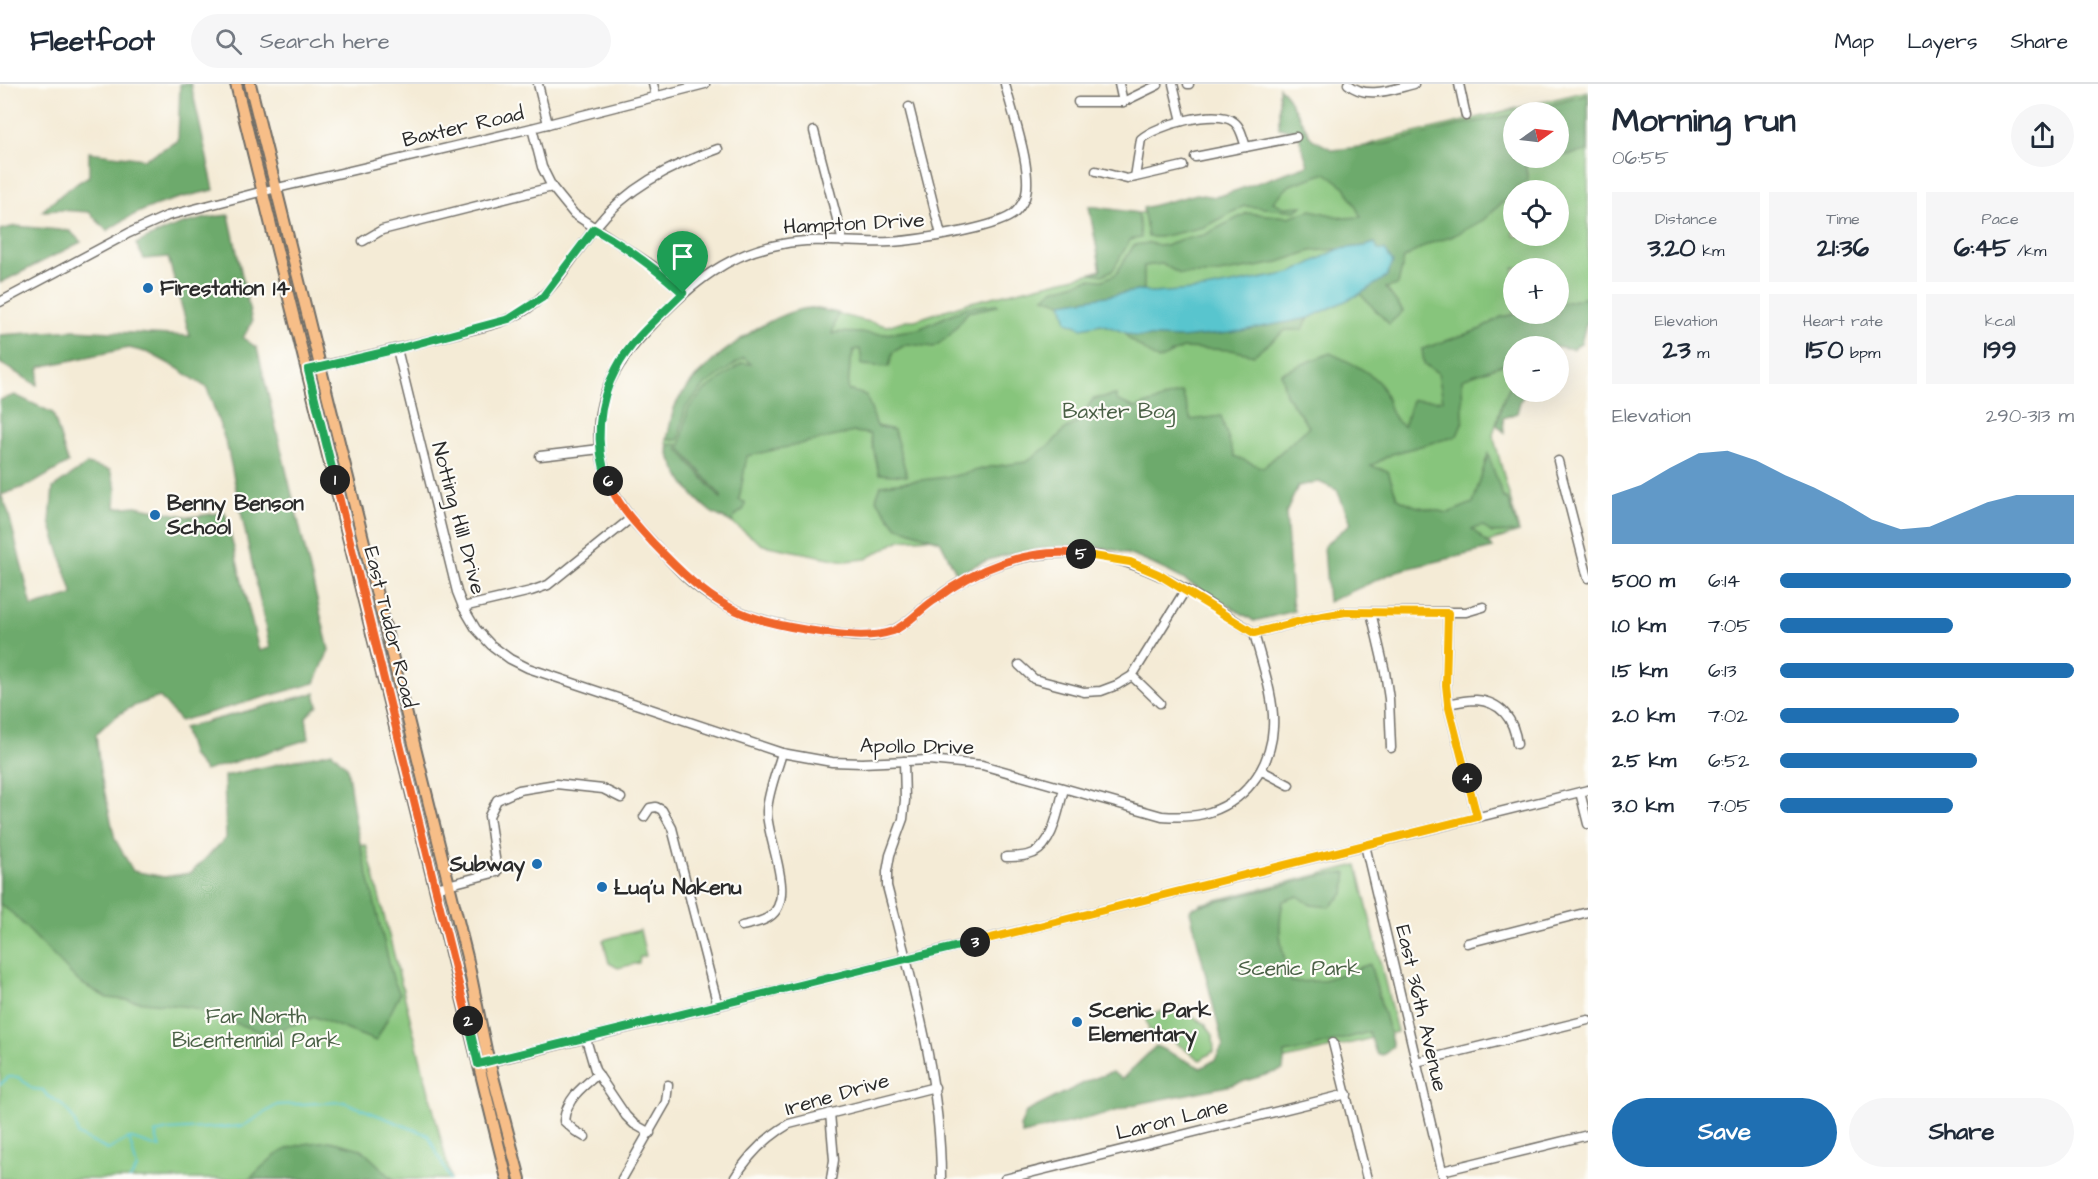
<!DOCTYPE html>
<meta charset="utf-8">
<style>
body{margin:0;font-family:"Architects Daughter",sans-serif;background:#f6f6f7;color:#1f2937;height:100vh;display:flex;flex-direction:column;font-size:22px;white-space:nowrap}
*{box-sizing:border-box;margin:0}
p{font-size:20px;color:#747a83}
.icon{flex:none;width:33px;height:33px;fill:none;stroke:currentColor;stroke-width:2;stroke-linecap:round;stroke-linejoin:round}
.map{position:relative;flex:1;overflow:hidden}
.drawer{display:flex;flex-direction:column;background:#fff;width:510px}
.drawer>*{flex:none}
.needle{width:39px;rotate:76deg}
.fabs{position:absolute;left:1503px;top:18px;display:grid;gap:12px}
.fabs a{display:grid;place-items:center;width:66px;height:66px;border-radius:50%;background:#fff;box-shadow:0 6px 24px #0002;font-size:30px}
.pin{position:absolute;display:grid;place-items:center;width:51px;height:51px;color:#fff;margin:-62px -26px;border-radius:50% 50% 50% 0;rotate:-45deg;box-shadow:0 0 6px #0007}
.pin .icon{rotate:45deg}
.km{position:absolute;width:30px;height:30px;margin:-15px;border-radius:50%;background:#222;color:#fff;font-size:16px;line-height:30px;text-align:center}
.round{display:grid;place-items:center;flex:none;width:63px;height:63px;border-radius:32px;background:#f6f6f7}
.headline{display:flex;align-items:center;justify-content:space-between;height:102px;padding:0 24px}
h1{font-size:33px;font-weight:700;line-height:45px}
.figures{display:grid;grid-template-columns:repeat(3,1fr);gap:9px;height:102px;padding:6px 24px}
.figures div{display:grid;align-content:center;border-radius:0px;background:#f6f6f7;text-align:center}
.figures b{font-size:26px;font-weight:700}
.figures small{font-size:16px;font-weight:400}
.figures p{font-size:16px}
.chart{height:168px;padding:12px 24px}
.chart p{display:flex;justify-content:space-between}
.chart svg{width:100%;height:108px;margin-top:6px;fill:#1f6fb2;opacity:.7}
.cta{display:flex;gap:12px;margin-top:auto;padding:12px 24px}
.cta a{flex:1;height:69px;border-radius:36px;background:#1f6fb2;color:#fff;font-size:24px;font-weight:700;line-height:69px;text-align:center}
.cta a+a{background:#f6f6f7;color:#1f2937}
ul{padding:0 24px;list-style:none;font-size:20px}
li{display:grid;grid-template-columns:96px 72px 1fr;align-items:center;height:45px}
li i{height:15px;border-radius:8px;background:#1f6fb2}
header{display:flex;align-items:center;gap:36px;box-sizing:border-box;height:84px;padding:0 30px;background:#fff;border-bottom:2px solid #e0e1e3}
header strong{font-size:28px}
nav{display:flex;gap:33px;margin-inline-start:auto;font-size:21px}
.search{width:420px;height:54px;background:#f6f6f7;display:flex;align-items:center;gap:15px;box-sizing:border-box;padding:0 21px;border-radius:33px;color:#747a83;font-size:22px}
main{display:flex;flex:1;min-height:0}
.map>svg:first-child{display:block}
.green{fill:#87c57c;stroke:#597854;stroke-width:1.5;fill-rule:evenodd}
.forest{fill:#6daa6c;stroke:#4c6a4c;stroke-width:1.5}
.water{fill:#58c5ce;stroke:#42787c;stroke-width:1.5}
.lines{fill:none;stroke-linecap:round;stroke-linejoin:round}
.stream{stroke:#58c5ce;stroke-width:2}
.minor-casing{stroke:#716e67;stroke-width:11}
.major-casing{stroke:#716e67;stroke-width:14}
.minor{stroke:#fff;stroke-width:8}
.major{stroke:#f7be88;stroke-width:10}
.split-1-casing{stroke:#fff;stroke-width:12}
.split-2-casing{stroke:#fff;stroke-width:12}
.split-3-casing{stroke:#fff;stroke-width:12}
.split-4-casing{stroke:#fff;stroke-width:12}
.split-5-casing{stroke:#fff;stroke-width:12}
.split-6-casing{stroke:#fff;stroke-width:12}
.split-7-casing{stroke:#fff;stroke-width:12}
.split-1{stroke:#22a559;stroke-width:8}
.split-2{stroke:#f0652b;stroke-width:8}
.split-3{stroke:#22a559;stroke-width:8}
.split-4{stroke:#f5b400;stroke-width:8}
.split-5{stroke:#f5b400;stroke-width:8}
.split-6{stroke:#f0652b;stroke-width:8}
.split-7{stroke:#22a559;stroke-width:8}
.poi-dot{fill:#1f6fb2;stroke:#fdfcf7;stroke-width:2}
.labels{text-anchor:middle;stroke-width:4.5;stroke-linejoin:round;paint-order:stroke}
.street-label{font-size:21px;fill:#2b2b2b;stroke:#fdfcf7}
.poi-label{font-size:21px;font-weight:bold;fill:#2b2b2b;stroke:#fdfcf7;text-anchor:start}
.park-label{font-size:21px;fill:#4b6147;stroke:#fdfcf7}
</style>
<header>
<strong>Fleetfoot</strong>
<div class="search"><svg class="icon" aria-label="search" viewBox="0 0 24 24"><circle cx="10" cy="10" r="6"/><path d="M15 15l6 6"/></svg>Search here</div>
<nav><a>Map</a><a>Layers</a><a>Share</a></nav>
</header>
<main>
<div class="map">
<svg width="1588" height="1095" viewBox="0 0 1588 1095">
<rect width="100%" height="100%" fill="#fdfcf7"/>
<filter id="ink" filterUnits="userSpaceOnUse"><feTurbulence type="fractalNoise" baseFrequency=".0167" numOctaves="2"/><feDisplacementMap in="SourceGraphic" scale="12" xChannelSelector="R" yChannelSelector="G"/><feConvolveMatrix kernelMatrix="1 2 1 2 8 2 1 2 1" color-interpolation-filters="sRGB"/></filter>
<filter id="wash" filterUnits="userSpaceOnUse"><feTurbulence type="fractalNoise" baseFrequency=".008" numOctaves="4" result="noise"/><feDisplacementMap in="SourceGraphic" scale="24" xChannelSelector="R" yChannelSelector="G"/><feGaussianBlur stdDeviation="1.35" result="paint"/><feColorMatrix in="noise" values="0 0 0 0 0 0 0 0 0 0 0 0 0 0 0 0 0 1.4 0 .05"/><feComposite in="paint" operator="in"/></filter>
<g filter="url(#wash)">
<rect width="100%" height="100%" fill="#f4ebd6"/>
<!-- green -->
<g class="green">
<path d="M1588 7V239L1472 270 1477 288 1513 277V295L1502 319 1493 351 1519 448 1473 463 1374 486 1325 337 1306 338 1310 343 1266 381 1294 527 1254 537C1213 512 1171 485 1125 469 1093 458 1053 461 1021 468 998 472 975 478 958 492L941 457 930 454 900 456 866 475 845 477 763 461 728 436 713 429 681 393 669 371 667 357 675 322 695 293 722 269 757 244 798 227 811 224 887 242 906 236H915L967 219 1101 187 1089 122 1136 130 1223 111 1309 87 1325 78 1373 59ZM1514 28H1558V74H1514ZM1514 106H1558V152H1514ZM1514 184H1558V230H1514Z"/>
<polygon points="0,711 121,819 366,761 451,1095 0,1095"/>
<polygon points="1357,781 1397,948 1241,986 1200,820"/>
<polygon points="640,846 646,872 640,873 639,879 618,884 609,879 603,856"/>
<polygon points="1178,923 1205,940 1213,951 1214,967 1200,976 1165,951 1149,947 1145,932"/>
</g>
<!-- forest -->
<g class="forest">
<path d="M180 0H191L214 106C173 115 142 122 107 147L89 128 59 126 42 127 68 105 89 92V68L145 75 178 57Z"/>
<polygon points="1279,3 1285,9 1312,55 1333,66 1385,60 1464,40 1513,31 1514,74 1558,74 1525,81 1528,96 1514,106 1513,109 1482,137 1451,153 1428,160 1404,174 1398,201 1386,204 1403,227 1389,240 1360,210 1387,192 1374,159 1365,162 1339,165 1311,167 1273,180 1213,190 1180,190 1162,180 1144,182 1144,206 1062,219 1044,213 1053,206 1089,195 1103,196 1116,190 1134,161 1149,159 1166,162 1179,156 1204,151 1247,129 1288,133 1311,126 1344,134 1361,133 1345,103 1326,89 1290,101 1273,118 1284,123 1302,122 1296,127 1244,122 1204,143 1160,153 1148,153 1143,124 1197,110 1216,113 1223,111 1308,81 1297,47 1279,44"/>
<polygon points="1588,11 1588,67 1558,73 1558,28 1521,28"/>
<polygon points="1089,122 1138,129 1141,154 1130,156 1113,186 1103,191 1092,189 1101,186"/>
<path d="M229 131 252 238 243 254 257 264 329 566 315 599 180 637 160 613C130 622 119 627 96 650L100 687 115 755 133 787 164 793 191 789 226 754 224 692 332 668 347 683 356 742 393 895 400 910 376 957 315 933 266 950 190 923 107 914 79 898 12 829 0 820V316L15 311 53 329 68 379 32 400 1 411 8 427 32 523 73 511 50 438 53 404 87 380 110 386 116 404 115 424 136 422 190 433 225 428 259 567 270 564 227 362 207 304 177 284 149 269 129 264 40 283 37 301 0 279V251L75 246 190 252 168 173 144 175 136 160C166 144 195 134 229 131Z"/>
<polygon points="15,142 70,147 81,158 0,199 0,146"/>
<path d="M1588 213V239L1586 240 1581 260 1572 265 1554 262H1514L1513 277 1462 295 1463 337 1457 352 1392 370 1371 382 1388 387 1397 414 1415 422 1448 429 1473 419 1488 370 1503 413 1508 416 1519 448 1492 449 1482 442 1472 445 1493 464 1397 487 1328 518 1324 462 1351 439 1337 406 1319 398 1298 402 1286 429 1292 518 1294 527 1254 537C1213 512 1171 485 1125 469 1095 459 1052 461 1021 468 998 472 975 478 958 492L940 457 896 442 876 415 881 401 954 392 990 383 1026 378 1052 359 1064 346 1078 338 1093 315 1116 311V316L1136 324 1182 308 1191 336 1221 332 1234 372 1263 384 1309 343 1286 311 1281 289 1330 269C1345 276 1368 286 1379 299 1391 313 1385 331 1404 342L1412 316H1443L1438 289 1424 280 1422 265 1481 245 1501 233 1516 230H1558L1559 220Z"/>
<path d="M997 220 998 222 968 228 949 252 934 263 907 260 893 268 889 283 862 281 860 265 854 266 850 281 848 306 866 311 877 342 894 346 907 392 879 390 870 350 854 348 747 372 739 416 745 418 744 425 734 433 732 439C726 434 718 433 711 428 692 413 671 386 668 361L678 360V365L721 415V412L680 364 688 325 704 307 742 279 751 280 744 274 705 301 685 324 679 356 667 355C670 344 671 330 676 320 694 285 771 225 811 224 819 224 829 228 838 229L832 250 837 248 885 250 919 245 967 223Z"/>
<path d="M1309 234 1302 246H1286L1254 271 1231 266 1183 264 1158 276 1128 254 1126 249C1138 253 1150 252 1162 253 1212 255 1260 243 1309 234Z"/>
<polygon points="1513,295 1514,308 1525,308 1520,318 1517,329 1503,334 1504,348 1497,341 1502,319"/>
<polygon points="315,609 318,621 306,633 309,655 205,687 192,672 183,644"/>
<path d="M1347 789 1344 809 1330 823 1311 821 1298 812 1283 817C1276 848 1282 868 1291 898L1321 897 1370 880 1393 962 1382 971 1376 969 1369 948 1304 966 1285 969 1283 986 1228 1002 1132 1021 1113 1028 1022 1050 1020 1043 1026 1028 1090 996 1112 988 1122 995 1156 962 1201 984 1215 976 1223 961 1190 827 1191 824 1325 791Z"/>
<path d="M330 1057 361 1065 393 1095H250C278 1065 289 1060 330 1057Z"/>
</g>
<!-- water -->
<polygon class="water" points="1375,159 1378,166 1385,166 1393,178 1387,192 1382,196 1360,210 1309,234 1229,249 1181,254 1135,252 1101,240 1082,244 1067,238 1062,219 1144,206 1153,209 1205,205 1291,189 1339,165 1365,162"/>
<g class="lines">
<!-- stream -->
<g class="stream">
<path d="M0 1001 8 993H18L33 1005 43 1006C47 1014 55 1015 62 1021 71 1029 77 1039 78 1051L108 1066 129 1054 137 1084 130 1095"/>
<polyline points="129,1054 160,1064 155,1049 168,1046 243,1042 277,1021 344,1018 428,1051 450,1095"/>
</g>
</g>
</g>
<g filter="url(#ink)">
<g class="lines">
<!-- minor casing -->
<g class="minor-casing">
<g id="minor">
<polyline points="538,0 548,40"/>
<polyline points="653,0 656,12"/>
<path d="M1005 0C1012 29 1034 87 1025 114 1022 120 1018 127 1012 131 991 145 918 156 891 158 855 160 818 153 782 160 728 169 691 200 655 238 634 260 616 281 605 309 587 360 608 412 644 449 659 464 673 482 689 496 728 531 773 541 823 548 847 551 871 557 894 546 909 539 921 525 935 515 974 486 1020 468 1070 469 1141 470 1197 512 1254 549L1317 533 1346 528H1466L1483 523"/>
<polyline points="1119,0 1123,18"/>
<polyline points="1173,0 1182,37"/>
<polyline points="1188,0 1189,0"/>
<path d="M1348 0C1366 16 1393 5 1414 0"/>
<polyline points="1459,0 1466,32"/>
<polyline points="1078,18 1123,18 1158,1"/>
<polyline points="909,23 941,151"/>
<polyline points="532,44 542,83 552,103 574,130 653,182 683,209"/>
<polyline points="814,47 843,158"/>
<polyline points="1195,73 1296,53"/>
<polyline points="1096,87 1127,95 1183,82"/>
<path d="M1135 93 1141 55C1156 41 1217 24 1234 38 1241 43 1243 55 1246 63"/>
<polyline points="363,157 382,146 552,103"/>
<polyline points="0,218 129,149 167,132 256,109 532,44 705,0"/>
<path d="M397 265 457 508 463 523 476 545 491 561 510 575 528 584 782 669 832 678 862 679 929 676 982 681 1162 732C1176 733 1190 733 1203 730 1244 720 1271 684 1273 643 1275 614 1261 577 1254 549"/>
<path d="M307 286C356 274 405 263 454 250 478 244 505 240 527 225 555 206 573 172 594 145 626 104 669 82 718 65"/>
<polyline points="540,372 600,365"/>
<polyline points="1558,377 1588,494"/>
<polyline points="463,523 531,507 548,501 630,435"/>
<polyline points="1371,528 1385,588 1389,615 1391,664"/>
<polyline points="1448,529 1446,601 1448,620 1477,733"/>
<polyline points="1019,581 1034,595 1084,608 1101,607 1117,601 1132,592 1186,505"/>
<polyline points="1132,592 1160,619"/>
<path d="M1448 620C1457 618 1467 616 1476 616 1502 618 1514 636 1517 660"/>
<path d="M904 677 905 716 903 735 890 771 887 788V802C912 898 941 995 941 1095"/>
<polyline points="1262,687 1289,701"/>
<polyline points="1580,708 1588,740"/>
<polyline points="644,733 650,724 656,723 662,726 672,744 718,922"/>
<polyline points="1365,761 1444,1095"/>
<path d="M1006 773C1015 773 1025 773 1034 769 1054 759 1058 725 1064 705"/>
<polyline points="436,804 497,788 489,732 497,716 519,706 556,700 603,705 621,714"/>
<path d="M742 842C751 840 762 838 769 833 798 815 766 754 767 727 768 708 777 687 782 669"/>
<polyline points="1467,859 1588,828"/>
<polyline points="586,955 595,986 626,1032 634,1040 650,1049"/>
<polyline points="1333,959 1367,1095"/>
<polyline points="1416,978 1588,936"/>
<polyline points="485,979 1588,706"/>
<polyline points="830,1029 834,1076 831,1095"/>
<path d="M585 1053 575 1047 564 1037C566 1015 582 1003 598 990"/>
<polyline points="1442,1087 1588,1051"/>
<polyline points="622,1095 666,1018 668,1001"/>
<path d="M734 1095C748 1071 765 1054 789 1040L935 1003"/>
<polyline points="1005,1095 1347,1010"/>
</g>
</g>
<!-- major casing -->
<g class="major-casing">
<g id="major">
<polyline points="236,0 507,1095"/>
<polyline points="250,0 467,873 486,966 520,1095"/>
</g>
</g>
<!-- minor -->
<use href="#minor" class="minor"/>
<!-- major -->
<use href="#major" class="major"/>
</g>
</g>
<g class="lines" filter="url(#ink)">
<!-- split-1 casing -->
<g class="split-1-casing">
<path id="split-1" d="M335 396 308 286 397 265 509 235 542 214 594 145C627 163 655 184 683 209"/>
</g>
<!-- split-2 casing -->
<g class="split-2-casing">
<polyline id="split-2" points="335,396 468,937"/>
</g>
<!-- split-3 casing -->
<g class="split-3-casing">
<polyline id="split-3" points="468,937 478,980 975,858"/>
</g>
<!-- split-4 casing -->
<g class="split-4-casing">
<polyline id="split-4" points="975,858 1477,733 1467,694"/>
</g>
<!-- split-5 casing -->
<g class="split-5-casing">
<polyline id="split-5" points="1081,470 1130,478 1158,490 1254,549 1317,533 1346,528 1448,529 1446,601 1448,620 1467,694"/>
</g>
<!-- split-6 casing -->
<g class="split-6-casing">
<path id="split-6" d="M608 397C618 422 635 439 653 459 711 520 736 536 821 548 846 551 868 555 893 547 907 541 920 526 933 517 974 485 1028 463 1081 470"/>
</g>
<!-- split-7 casing -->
<g class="split-7-casing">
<path id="split-7" d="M608 397C594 361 598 318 616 285 631 256 660 232 683 209"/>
</g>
<!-- split-1 -->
<use href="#split-1" class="split-1"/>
<!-- split-2 -->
<use href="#split-2" class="split-2"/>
<!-- split-3 -->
<use href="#split-3" class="split-3"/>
<!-- split-4 -->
<use href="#split-4" class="split-4"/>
<!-- split-5 -->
<use href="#split-5" class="split-5"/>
<!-- split-6 -->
<use href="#split-6" class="split-6"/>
<!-- split-7 -->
<use href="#split-7" class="split-7"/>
</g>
<!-- markers -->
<g class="poi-dot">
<circle cx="148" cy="204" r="6"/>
<circle cx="155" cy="431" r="6"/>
<circle cx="537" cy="780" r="6"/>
<circle cx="602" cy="803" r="6"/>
<circle cx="1077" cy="938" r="6"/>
</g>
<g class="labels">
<!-- street labels -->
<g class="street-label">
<text transform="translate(463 42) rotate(-13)" y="7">Baxter Road</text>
<text transform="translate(854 139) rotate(-3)" y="7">Hampton Drive</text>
<text transform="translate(459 434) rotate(75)" y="7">Notting Hill Drive</text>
<text transform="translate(391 543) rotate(76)" y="7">East Tudor Road</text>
<text transform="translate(917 662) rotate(1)" y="7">Apollo Drive</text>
<text transform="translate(1422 924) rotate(77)" y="7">East 36th Avenue</text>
<text transform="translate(837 1010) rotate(-16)" y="7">Irene Drive</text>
<text transform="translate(1172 1035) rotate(-14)" y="7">Laron Lane</text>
</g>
<!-- poi labels -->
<g class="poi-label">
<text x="160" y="211">Firestation 14</text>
<text x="167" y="426">Benny Benson<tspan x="167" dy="24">School</tspan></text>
<text x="525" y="787" text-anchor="end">Subway</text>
<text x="614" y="810">Łuq’u Nakenu</text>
<text x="1089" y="933">Scenic Park<tspan x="1089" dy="24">Elementary</tspan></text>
</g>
<!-- park labels -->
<g class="park-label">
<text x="1119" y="334">Baxter Bog</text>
<text x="1299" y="891">Scenic Park</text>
<text x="256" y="939">Far North<tspan x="256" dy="24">Bicentennial Park</tspan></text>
</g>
</g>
</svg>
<div class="fabs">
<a><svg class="needle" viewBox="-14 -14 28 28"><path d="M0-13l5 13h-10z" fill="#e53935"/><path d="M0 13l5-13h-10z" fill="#747a83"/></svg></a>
<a><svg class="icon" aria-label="locate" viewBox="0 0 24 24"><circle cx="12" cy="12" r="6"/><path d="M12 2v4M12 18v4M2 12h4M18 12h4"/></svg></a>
<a>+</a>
<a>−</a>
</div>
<div class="pin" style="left:683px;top:209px;background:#1e9e55"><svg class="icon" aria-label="arrive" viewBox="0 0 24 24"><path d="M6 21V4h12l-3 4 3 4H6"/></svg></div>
<b class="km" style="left:335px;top:396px">1</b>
<b class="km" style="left:468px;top:937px">2</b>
<b class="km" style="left:975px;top:858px">3</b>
<b class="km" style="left:1467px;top:694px">4</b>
<b class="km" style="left:1081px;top:470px">5</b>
<b class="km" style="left:608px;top:397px">6</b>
</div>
<section class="drawer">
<div class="headline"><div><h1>Morning run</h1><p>06:55</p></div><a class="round"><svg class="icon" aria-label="share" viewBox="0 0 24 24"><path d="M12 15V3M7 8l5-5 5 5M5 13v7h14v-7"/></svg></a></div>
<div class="figures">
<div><p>Distance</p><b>3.20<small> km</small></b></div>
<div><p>Time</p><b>21:36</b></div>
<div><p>Pace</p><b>6:45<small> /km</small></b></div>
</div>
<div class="figures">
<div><p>Elevation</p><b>23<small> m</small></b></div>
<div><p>Heart rate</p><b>150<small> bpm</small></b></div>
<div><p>kcal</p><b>199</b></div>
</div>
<div class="chart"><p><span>Elevation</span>290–313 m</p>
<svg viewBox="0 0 160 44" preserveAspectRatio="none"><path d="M0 44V24L10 20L20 13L30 7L40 6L50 10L60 16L70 21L80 27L90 34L100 38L110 37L120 32L130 27L140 24L150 24L160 24V44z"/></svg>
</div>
<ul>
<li><b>500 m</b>6:14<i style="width:99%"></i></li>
<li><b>1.0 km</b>7:05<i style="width:59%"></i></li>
<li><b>1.5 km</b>6:13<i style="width:100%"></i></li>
<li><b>2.0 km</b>7:02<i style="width:61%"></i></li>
<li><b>2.5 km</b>6:52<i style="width:67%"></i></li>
<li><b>3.0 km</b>7:05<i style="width:59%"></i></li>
</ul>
<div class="cta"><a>Save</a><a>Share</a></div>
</section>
</main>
